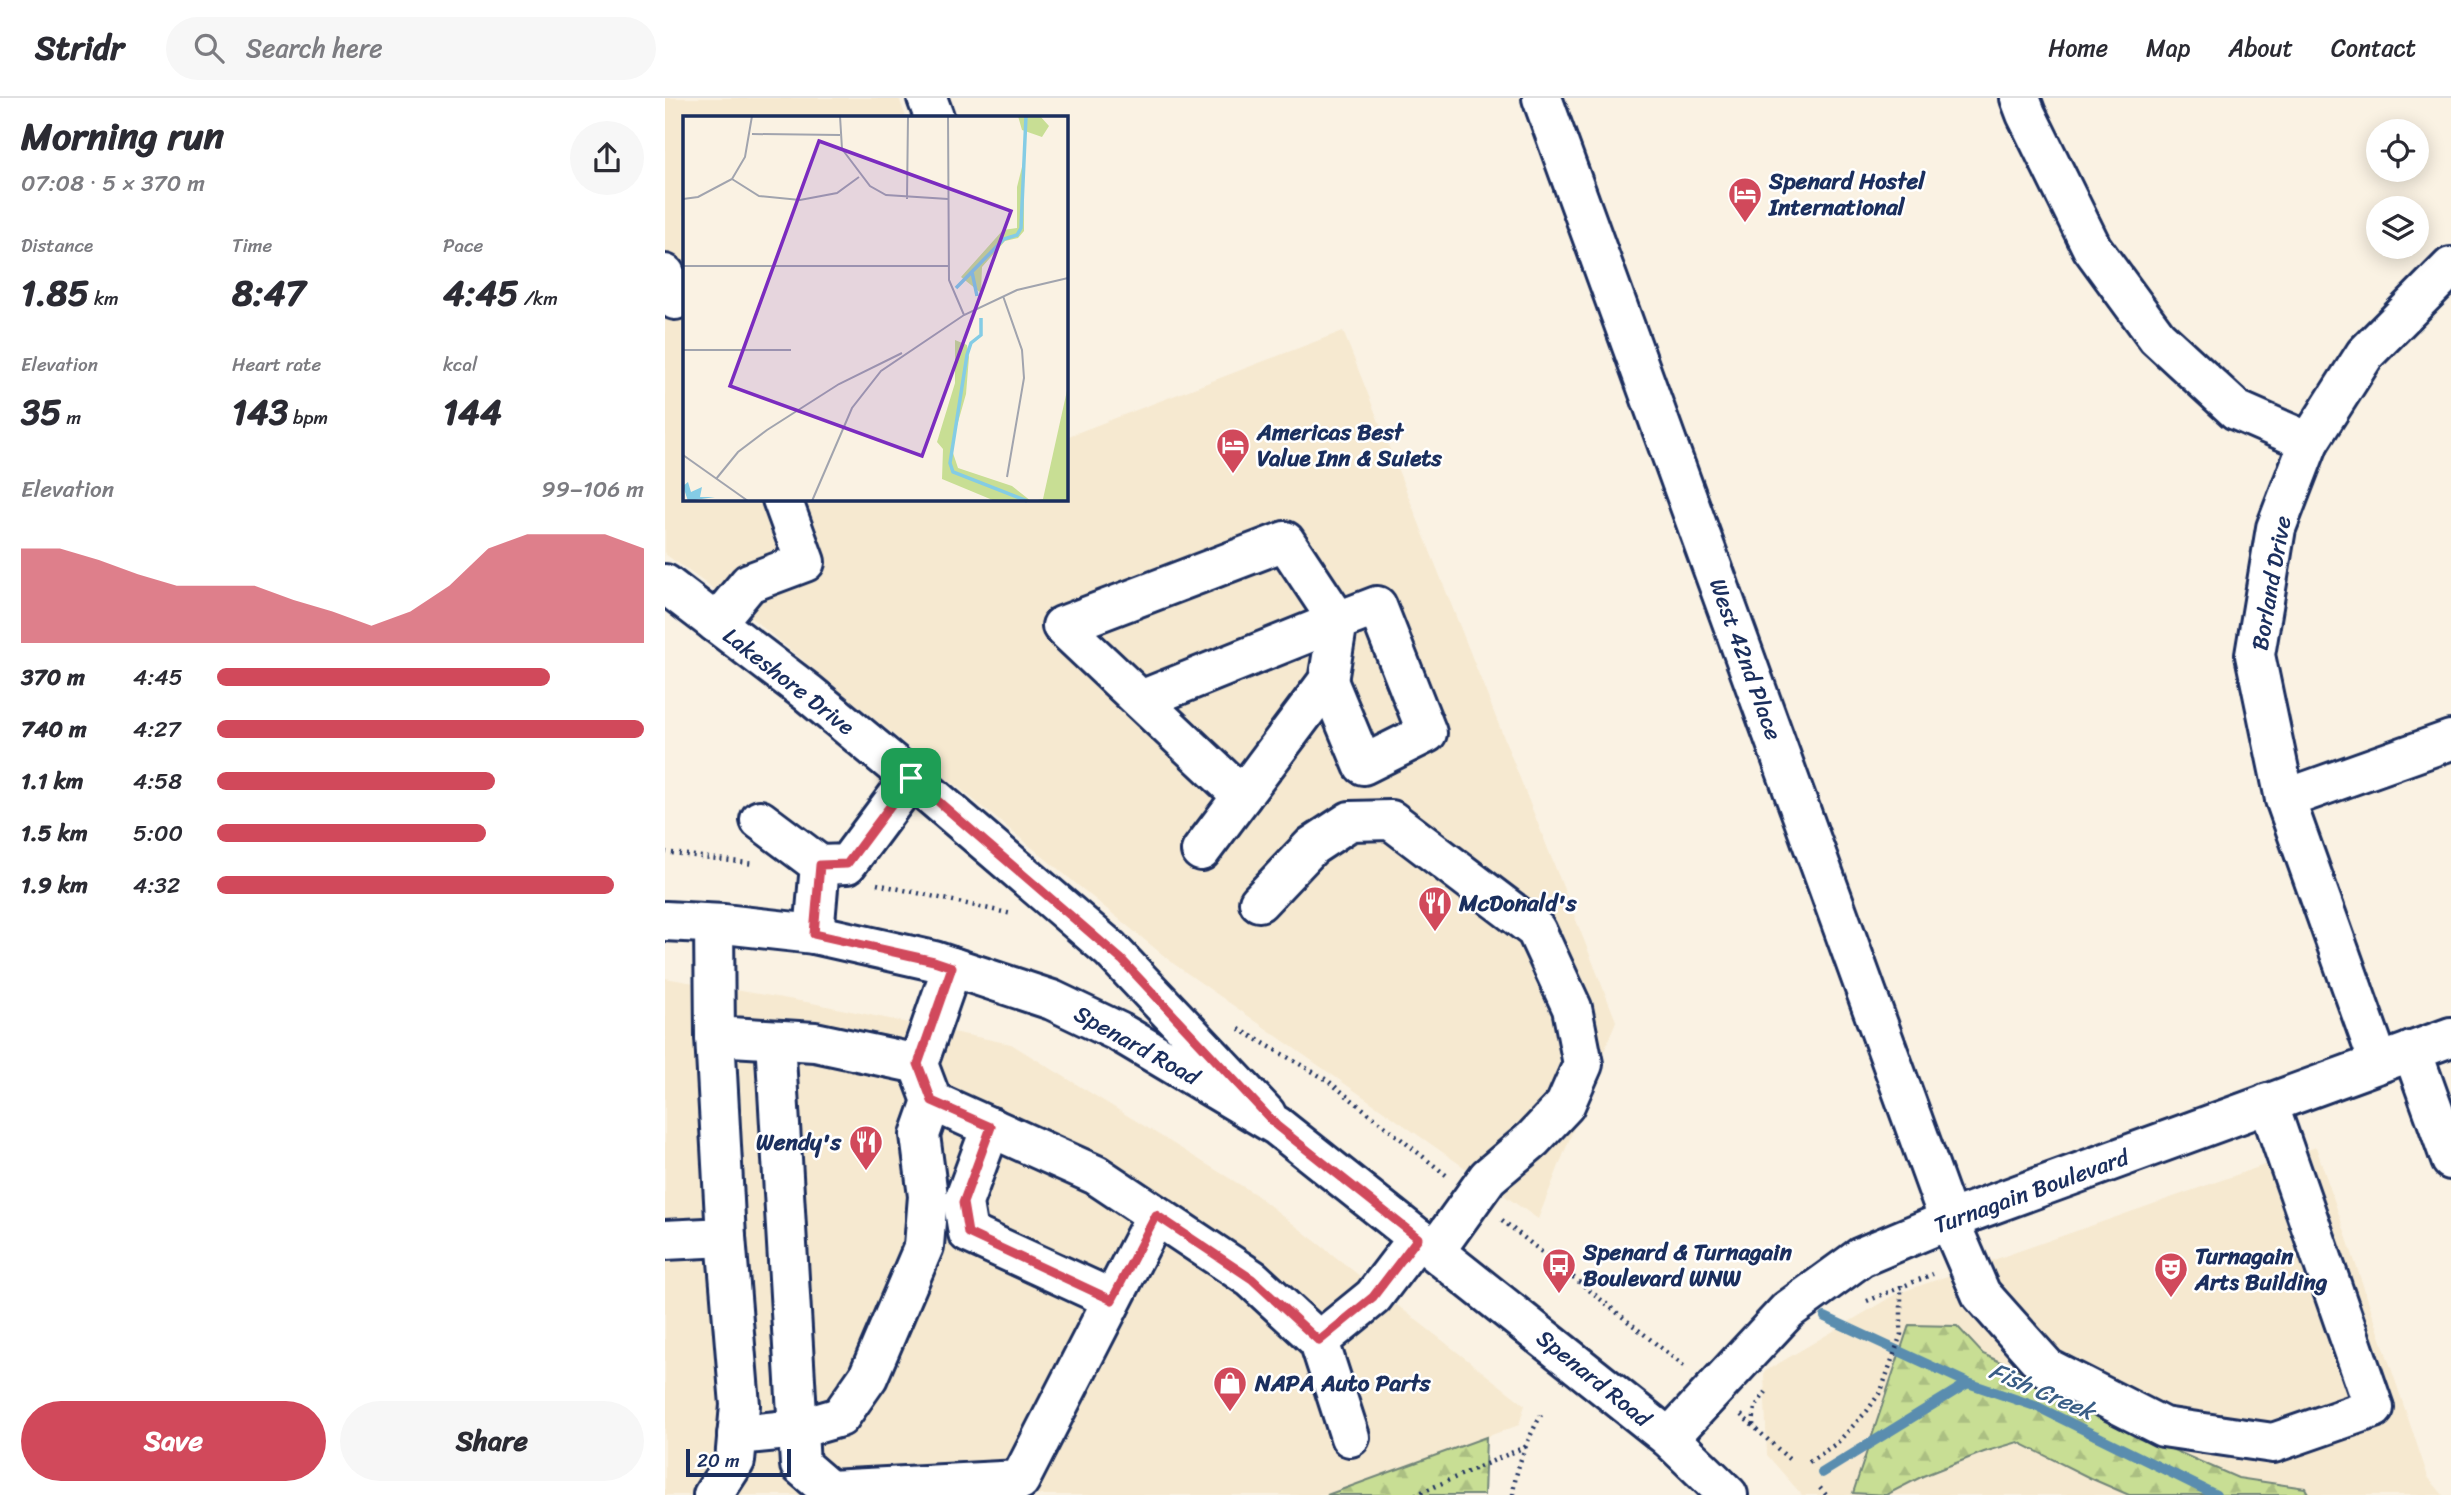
<!DOCTYPE html>
<meta charset="utf-8">
<style>
body{margin:0;font-family:Sriracha,sans-serif;background:#f7f7f7;color:#2b2b33;height:100vh;display:flex;flex-direction:column;font-size:26px;white-space:nowrap}
*{box-sizing:border-box;margin:0}
p{font-size:23px;color:#7c7c81}
.icon{flex:none;width:38px;height:38px;fill:none;stroke:currentColor;stroke-width:2;stroke-linecap:round;stroke-linejoin:round}
.map{position:relative;flex:1;overflow:hidden}
.panel{display:flex;flex-direction:column;background:#fff;width:665px}
.panel>*{flex:none}
.fabs{position:absolute;left:1701px;top:21px;display:grid;gap:14px}
.fabs a{display:grid;place-items:center;width:63px;height:63px;border-radius:50%;background:#fff;box-shadow:0 4px 18px #0003;font-size:35px}
.scale{position:absolute;left:21px;bottom:18px;width:105px;box-sizing:border-box;padding-left:7px;border:4px solid #1b2f5e;border-top:0;font-size:19px;line-height:24px;white-space:nowrap;color:#1b2f5e;-webkit-text-stroke:5px #fff;paint-order:stroke}
.pin{position:absolute;display:grid;place-items:center;width:60px;height:60px;color:#fff;margin:-30px;border-radius:14px;box-shadow:0 4px 10px #0006}
.round{display:grid;place-items:center;flex:none;width:74px;height:74px;border-radius:37px;background:#f7f7f7}
.overview{display:flex;align-items:center;justify-content:space-between;height:119px;padding:0 21px}
h1{font-size:38px;font-weight:700;line-height:52px}
.figures{display:grid;grid-template-columns:repeat(3,1fr);gap:10px;height:119px;padding:7px 21px}
.figures div{display:grid;align-content:center}
.figures b{font-size:35px;font-weight:700}
.figures small{font-size:19px;font-weight:400}
.figures p{font-size:19px}
.chart{height:196px;padding:14px 21px}
.chart p{display:flex;justify-content:space-between}
.chart svg{width:100%;height:126px;margin-top:7px;fill:#d1495b;opacity:.7}
.primary-button{display:flex;gap:14px;margin-top:auto;padding:14px 21px}
.primary-button a{flex:1;height:80px;border-radius:42px;background:#d1495b;color:#fff;font-size:28px;font-weight:700;line-height:80px;text-align:center}
.primary-button a+a{background:#f7f7f7;color:#2b2b33}
ul{padding:0 21px;list-style:none;font-size:23px}
li{display:grid;grid-template-columns:112px 84px 1fr;align-items:center;height:52px}
li i{height:18px;border-radius:9px;background:#d1495b}
header{display:flex;align-items:center;gap:42px;box-sizing:border-box;height:98px;padding:0 35px;background:#fff;border-bottom:2px solid #e1e1e2}
header strong{font-size:33px}
nav{display:flex;gap:38px;margin-inline-start:auto;font-size:24px}
.search{width:490px;height:63px;background:#f7f7f7;display:flex;align-items:center;gap:18px;box-sizing:border-box;padding:0 24px;border-radius:38px;color:#7c7c81;font-size:26px}
main{display:flex;flex:1;min-height:0}
.map>svg:first-child{display:block}
.built{fill:#f6e9d0}
.forest{fill:url(#forest-firs);stroke:#728679;stroke-width:2}
.lines{fill:none;stroke-linecap:round;stroke-linejoin:round}
.stream{stroke:#5a8daf;stroke-width:10}
.minor-casing{stroke:#1b2f5e;stroke-width:44}
.major-casing{stroke:#1b2f5e;stroke-width:44}
.path{stroke:#1b2f5e;stroke-width:4.5;stroke-dasharray:2 5;stroke-linecap:butt}
.minor{stroke:#fff;stroke-width:38}
.major{stroke:#fff;stroke-width:38}
.route-casing{stroke:#fff;stroke-width:14}
.route{stroke:#d1495b;stroke-width:9}
.labels{text-anchor:middle;stroke-width:5;stroke-linejoin:round;paint-order:stroke}
.poi-label{font-size:23px;font-weight:bold;fill:#1b2f5e;stroke:#fff;text-anchor:start}
.street-label{font-size:23px;fill:#1b2f5e;stroke:#fff}
.water-label{font-size:24px;font-style:italic;fill:#3a5e86;stroke:#fff}
.inset-river{fill:none;stroke:#84cce5;stroke-width:3.5}
.inset-road{fill:none;stroke:#a1a4ae;stroke-width:2}
.view{fill:#7b2cbf;fill-opacity:0.15;stroke:#7b2cbf;stroke-width:3.5}
.inset-edge{fill:none;stroke:#1b2f5e;stroke-width:3.5}
</style>
<header>
<strong>Stridr</strong>
<div class="search"><svg class="icon" aria-label="search" viewBox="0 0 24 24"><circle cx="10" cy="10" r="6"/><path d="M15 15l6 6"/></svg>Search here</div>
<nav><a>Home</a><a>Map</a><a>About</a><a>Contact</a></nav>
</header>
<main>
<section class="panel">
<div class="overview"><div><h1>Morning run</h1><p>07:08 · 5 × 370 m</p></div><a class="round"><svg class="icon" aria-label="share" viewBox="0 0 24 24"><path d="M12 15V3M7 8l5-5 5 5M5 13v7h14v-7"/></svg></a></div>
<div class="figures">
<div><p>Distance</p><b>1.85<small> km</small></b></div>
<div><p>Time</p><b>8:47</b></div>
<div><p>Pace</p><b>4:45<small> /km</small></b></div>
</div>
<div class="figures">
<div><p>Elevation</p><b>35<small> m</small></b></div>
<div><p>Heart rate</p><b>143<small> bpm</small></b></div>
<div><p>kcal</p><b>144</b></div>
</div>
<div class="chart"><p><span>Elevation</span>99–106 m</p>
<svg viewBox="0 0 160 44" preserveAspectRatio="none"><path d="M0 44V11L10 11L20 15L30 20L40 24L50 24L60 24L70 29L80 33L90 38L100 33L110 24L120 11L130 6L140 6L150 6L160 11V44z"/></svg>
</div>
<ul>
<li><b>370 m</b>4:45<i style="width:78%"></i></li>
<li><b>740 m</b>4:27<i style="width:100%"></i></li>
<li><b>1.1 km</b>4:58<i style="width:65%"></i></li>
<li><b>1.5 km</b>5:00<i style="width:63%"></i></li>
<li><b>1.9 km</b>4:32<i style="width:93%"></i></li>
</ul>
<div class="primary-button"><a>Save</a><a>Share</a></div>
</section>
<div class="map">
<svg width="1786" height="1397" viewBox="0 0 1786 1397">
<defs>
<pattern id="forest-firs" width="22" height="20" patternUnits="userSpaceOnUse" patternTransform="scale(1.75)"><rect width="22" height="20" fill="#c8de94"/><path d="M5 1l3.5 6h-7zM16 11l3.5 6h-7z" fill="#abbf82"/></pattern>
</defs>
<rect width="100%" height="100%" fill="#faf2e3"/>
<filter id="ink" filterUnits="userSpaceOnUse"><feTurbulence type="fractalNoise" baseFrequency=".0143" numOctaves="2"/><feDisplacementMap in="SourceGraphic" scale="14" xChannelSelector="R" yChannelSelector="G"/><feConvolveMatrix kernelMatrix="1 2 1 2 8 2 1 2 1" color-interpolation-filters="sRGB"/></filter>
<g filter="url(#ink)">
<!-- built -->
<g class="built">
<polygon points="0,0 234,0 241,19 19,19 19,401 401,401 401,339 678,233 951,923 873,1121 509,866 68,505 0,456"/>
<polygon points="0,880 147,905 346,946 590,1096 860,1307 854,1327 662,1397 0,1397"/>
<polygon points="1651,1049 1763,1379 1778,1397 1137,1397 1102,1357 1099,1274 1231,1196"/>
</g>
<!-- forest -->
<g class="forest">
<polygon points="1244,1227 1292,1228 1318,1256 1389,1289 1474,1337 1573,1380 1640,1390 1644,1397 1464,1397 1425,1380 1353,1344 1319,1354 1258,1378 1221,1397 1188,1395"/>
<polygon points="821,1339 819,1397 662,1397"/>
</g>
<g class="lines">
<!-- stream -->
<g class="stream">
<polyline points="1160,1219 1303,1285 1373,1309 1551,1397"/>
<polyline points="1157,1375 1303,1285"/>
</g>
<!-- minor casing -->
<g class="minor-casing">
<g id="minor">
<polyline points="262,0 269,19"/>
<polyline points="877,0 1284,1122 1316,1196 1382,1270 1498,1329 1608,1345 1709,1310 1603,1005"/>
<polyline points="1355,0 1361,16 1427,150 1492,239 1571,312 1644,344"/>
<polyline points="0,176 10,202"/>
<polyline points="0,486 143,595 267,698 445,851 601,1016"/>
<polyline points="51,525 84,485 140,464 117,401"/>
<polyline points="476,602 673,523"/>
<polyline points="577,698 397,528 620,443 673,523 712,508 762,635 698,667 663,583"/>
<polyline points="1620,701 1786,642"/>
<polyline points="95,722 155,767 149,836"/>
<polyline points="536,753 663,583 673,523"/>
<polyline points="155,767 182,766 246,680"/>
<polyline points="594,804 647,748 685,723 726,722 871,832 907,910 918,966 900,1007 868,1041 823,1079 770,1153"/>
<polyline points="49,826 50,938 150,944 253,966"/>
<polyline points="287,869 253,966 267,1003 431,1077 587,1181 654,1243"/>
<polyline points="110,942 135,1367 164,1392 355,1382 491,1117"/>
<polyline points="1747,953 1786,1062"/>
<polyline points="1714,965 1620,701 1590,557 1611,430 1644,344 1700,256 1786,169"/>
<polyline points="326,1029 298,1105 303,1135 447,1201"/>
<polyline points="0,1142 61,1139"/>
<polyline points="72,1337 133,1331 175,1319 203,1279 259,1148 263,1098 255,1037 267,1003"/>
<polyline points="685,1339 654,1243 708,1199 753,1140"/>
<polyline points="1004,1340 1123,1212 1196,1159 1284,1122 1786,939"/>
<polyline points="48,1397 70,1363 75,1307 61,1139 50,938"/>
</g>
</g>
<!-- major casing -->
<g class="major-casing">
<polyline id="major" points="0,823 59,826 149,836 269,863 387,902 454,934 612,1028 1004,1340 1063,1397"/>
</g>
<!-- path -->
<g class="path">
<polyline points="0,754 89,766"/>
<polyline points="212,786 347,816"/>
<polyline points="574,931 662,982 781,1077"/>
<polyline points="837,1122 1021,1270"/>
<polyline points="1202,1203 1268,1176"/>
<polyline points="1076,1317 1126,1363"/>
<polyline points="1088,1327 1090,1309 1101,1294"/>
<polyline points="1144,1364 1172,1345 1202,1313 1216,1293 1236,1236 1236,1187"/>
<polyline points="1155,1390 1161,1397"/>
<polyline points="750,1397 862,1348"/>
<path d="M848 1397C850 1371 863 1340 876 1317"/>
</g>
<!-- minor -->
<use href="#minor" class="minor"/>
<!-- major -->
<use href="#major" class="major"/>
</g>
</g>
<g class="lines" filter="url(#ink)">
<!-- route casing -->
<g class="route-casing">
<polygon id="route" points="246,680 457,862 612,1028 753,1140 708,1199 654,1243 587,1181 491,1117 447,1202 303,1135 298,1105 326,1029 267,1003 253,966 287,869 269,863 149,836 155,767 182,766"/>
</g>
<!-- route -->
<use href="#route" class="route"/>
</g>
<!-- icons -->
<defs>
<g id="hotel-pin" transform="scale(1.75)"><path d="M0 17L-7.5 6A9.5 9.5 0 1 1 7.5 6Z" fill="#d1495b" stroke="#fff"/><path d="M-6-4.5h1.5V1H6V5H4.5V3h-9V5H-6ZM-4 0a1.8 1.8 0 1 1 3.6 0ZM.5 0V-2.5h3Q6-2.5 6 0Z" fill="#fff"/></g>
<g id="restaurant-pin" transform="scale(1.75)"><path d="M0 17L-7.5 6A9.5 9.5 0 1 1 7.5 6Z" fill="#d1495b" stroke="#fff"/><path d="M-5-6h1v4h1v-4h1v4h1v-4h1v5L-1.5 .5V6h-2V.5L-5-1ZM5-6V6H3V1.5H1.5Q1.5-4 5-6Z" fill="#fff"/></g>
<g id="bus-pin" transform="scale(1.75)"><path d="M0 17L-7.5 6A9.5 9.5 0 1 1 7.5 6Z" fill="#d1495b" stroke="#fff"/><path d="M-5-6H5V4H4V6H2V4H-2V6H-4V4H-5ZM-3.5-4V0h7V-4ZM-3.5 1.2v1.5H-2V1.2ZM2 1.2v1.5H3.5V1.2Z" fill="#fff"/></g>
<g id="theatre-pin" transform="scale(1.75)"><path d="M0 17L-7.5 6A9.5 9.5 0 1 1 7.5 6Z" fill="#d1495b" stroke="#fff"/><path d="M-5-5.5Q0-4 5-5.5V0Q5 5 0 6Q-5 5-5 0ZM-3.3-2.5H-1v1.5H-3.3ZM1-2.5H3.3v1.5H1ZM-2.8 1Q0 5.5 2.8 1Z" fill="#fff"/></g>
<g id="shop-pin" transform="scale(1.75)"><path d="M0 17L-7.5 6A9.5 9.5 0 1 1 7.5 6Z" fill="#d1495b" stroke="#fff"/><path d="M-5-2.5h2.3a2.7 3.5 0 0 1 5.4 0H5L5.5 6h-11ZM-1.5-2.5h3a1.5 2.3 0 0 0-3 0Z" fill="#fff"/></g>
</defs>
<g fill-rule="evenodd">
<use href="#hotel-pin" x="1080" y="96"/>
<use href="#hotel-pin" x="568" y="347"/>
<use href="#restaurant-pin" x="770" y="805"/>
<use href="#restaurant-pin" x="201" y="1044"/>
<use href="#bus-pin" x="894" y="1167"/>
<use href="#theatre-pin" x="1506" y="1171"/>
<use href="#shop-pin" x="565" y="1285"/>
</g>
<g class="labels">
<!-- poi labels -->
<g class="poi-label">
<text x="1104" y="91">Spenard Hostel<tspan x="1104" dy="26">International</tspan></text>
<text x="592" y="342">Americas Best<tspan x="592" dy="26">Value Inn &amp; Suiets</tspan></text>
<text x="794" y="813">McDonald's</text>
<text x="176" y="1052" text-anchor="end">Wendy's</text>
<text x="918" y="1162">Spenard &amp; Turnagain<tspan x="918" dy="26">Boulevard WNW</tspan></text>
<text x="1530" y="1166">Turnagain<tspan x="1530" dy="26">Arts Building</tspan></text>
<text x="590" y="1293">NAPA Auto Parts</text>
</g>
<!-- street labels -->
<g class="street-label">
<text transform="translate(1606 485) rotate(-80)" y="8">Borland Drive</text>
<text transform="translate(1081 561) rotate(70)" y="8">West 42nd Place</text>
<text transform="translate(124 583) rotate(38)" y="8">Lakeshore Drive</text>
<text transform="translate(472 947) rotate(29)" y="8">Spenard Road</text>
<text transform="translate(1366 1093) rotate(-20)" y="8">Turnagain Boulevard</text>
<text transform="translate(929 1280) rotate(39)" y="8">Spenard Road</text>
</g>
<!-- water labels -->
<g class="water-label">
<text transform="translate(1377 1293) rotate(23)" y="8">Fish Creek</text>
</g>
</g>
<!-- overview -->
<g transform="translate(18 18)">
<rect width="385" height="385" fill="#faf2e3"/>
<path d="M385 270V385H349L360 383Z" fill="#c8de94"/>
<path d="M335 0H357L366 10 359 21 339 14ZM341 43V115L335 122 322 125 299 151 298 177 278 161 320 114 334 112V71ZM272 224 284 229 286 241 283 278 268 331 275 352 329 370 348 385H312L259 363 260 333 254 326 272 267Z" fill="#c8de94"/>
<path d="M5 366 8 376 19 371 17 381H32L5 385 0 370Z" fill="#84cce5"/>
<path class="inset-river" d="M289 156 294 180M273 172 321 123 334 119 338 112 343 0M298 202V219L288 227 284 239 267 347 270 356 344 385"/>
<path class="inset-road" d="M157 0 159 33 187 70 203 79 265 83M265 0 266 164 281 199M385 0V145M69 18 157 19M49 63 76 80 117 84 154 77 176 61M0 83 15 81 49 63 62 41 69 0M224 83 225 0M0 150H265M320 180 339 234 341 262 324 361M0 234H108M0 339 65 385M33 363 55 336 84 314 156 268 219 237M129 385 169 292 198 255 281 199 334 174 385 162"/>
<path class="view" d="M136 25 328 95 239 340 47 270Z"/>
<rect width="385" height="385" class="inset-edge"/>
</g>
</svg>
<div class="fabs">
<a><svg class="icon" aria-label="locate" viewBox="0 0 24 24"><circle cx="12" cy="12" r="6"/><path d="M12 2v4M12 18v4M2 12h4M18 12h4"/></svg></a>
<a><svg class="icon" aria-label="layers" viewBox="0 0 24 24"><path d="M12 4l9 5-9 5-9-5zM3 14l9 5 9-5"/></svg></a>
</div>
<div class="scale">20 m</div>
<div class="pin" style="left:246px;top:680px;background:#1e9e55"><svg class="icon" aria-label="arrive" viewBox="0 0 24 24"><path d="M6 21V4h12l-3 4 3 4H6"/></svg></div>
</div>
</main>
